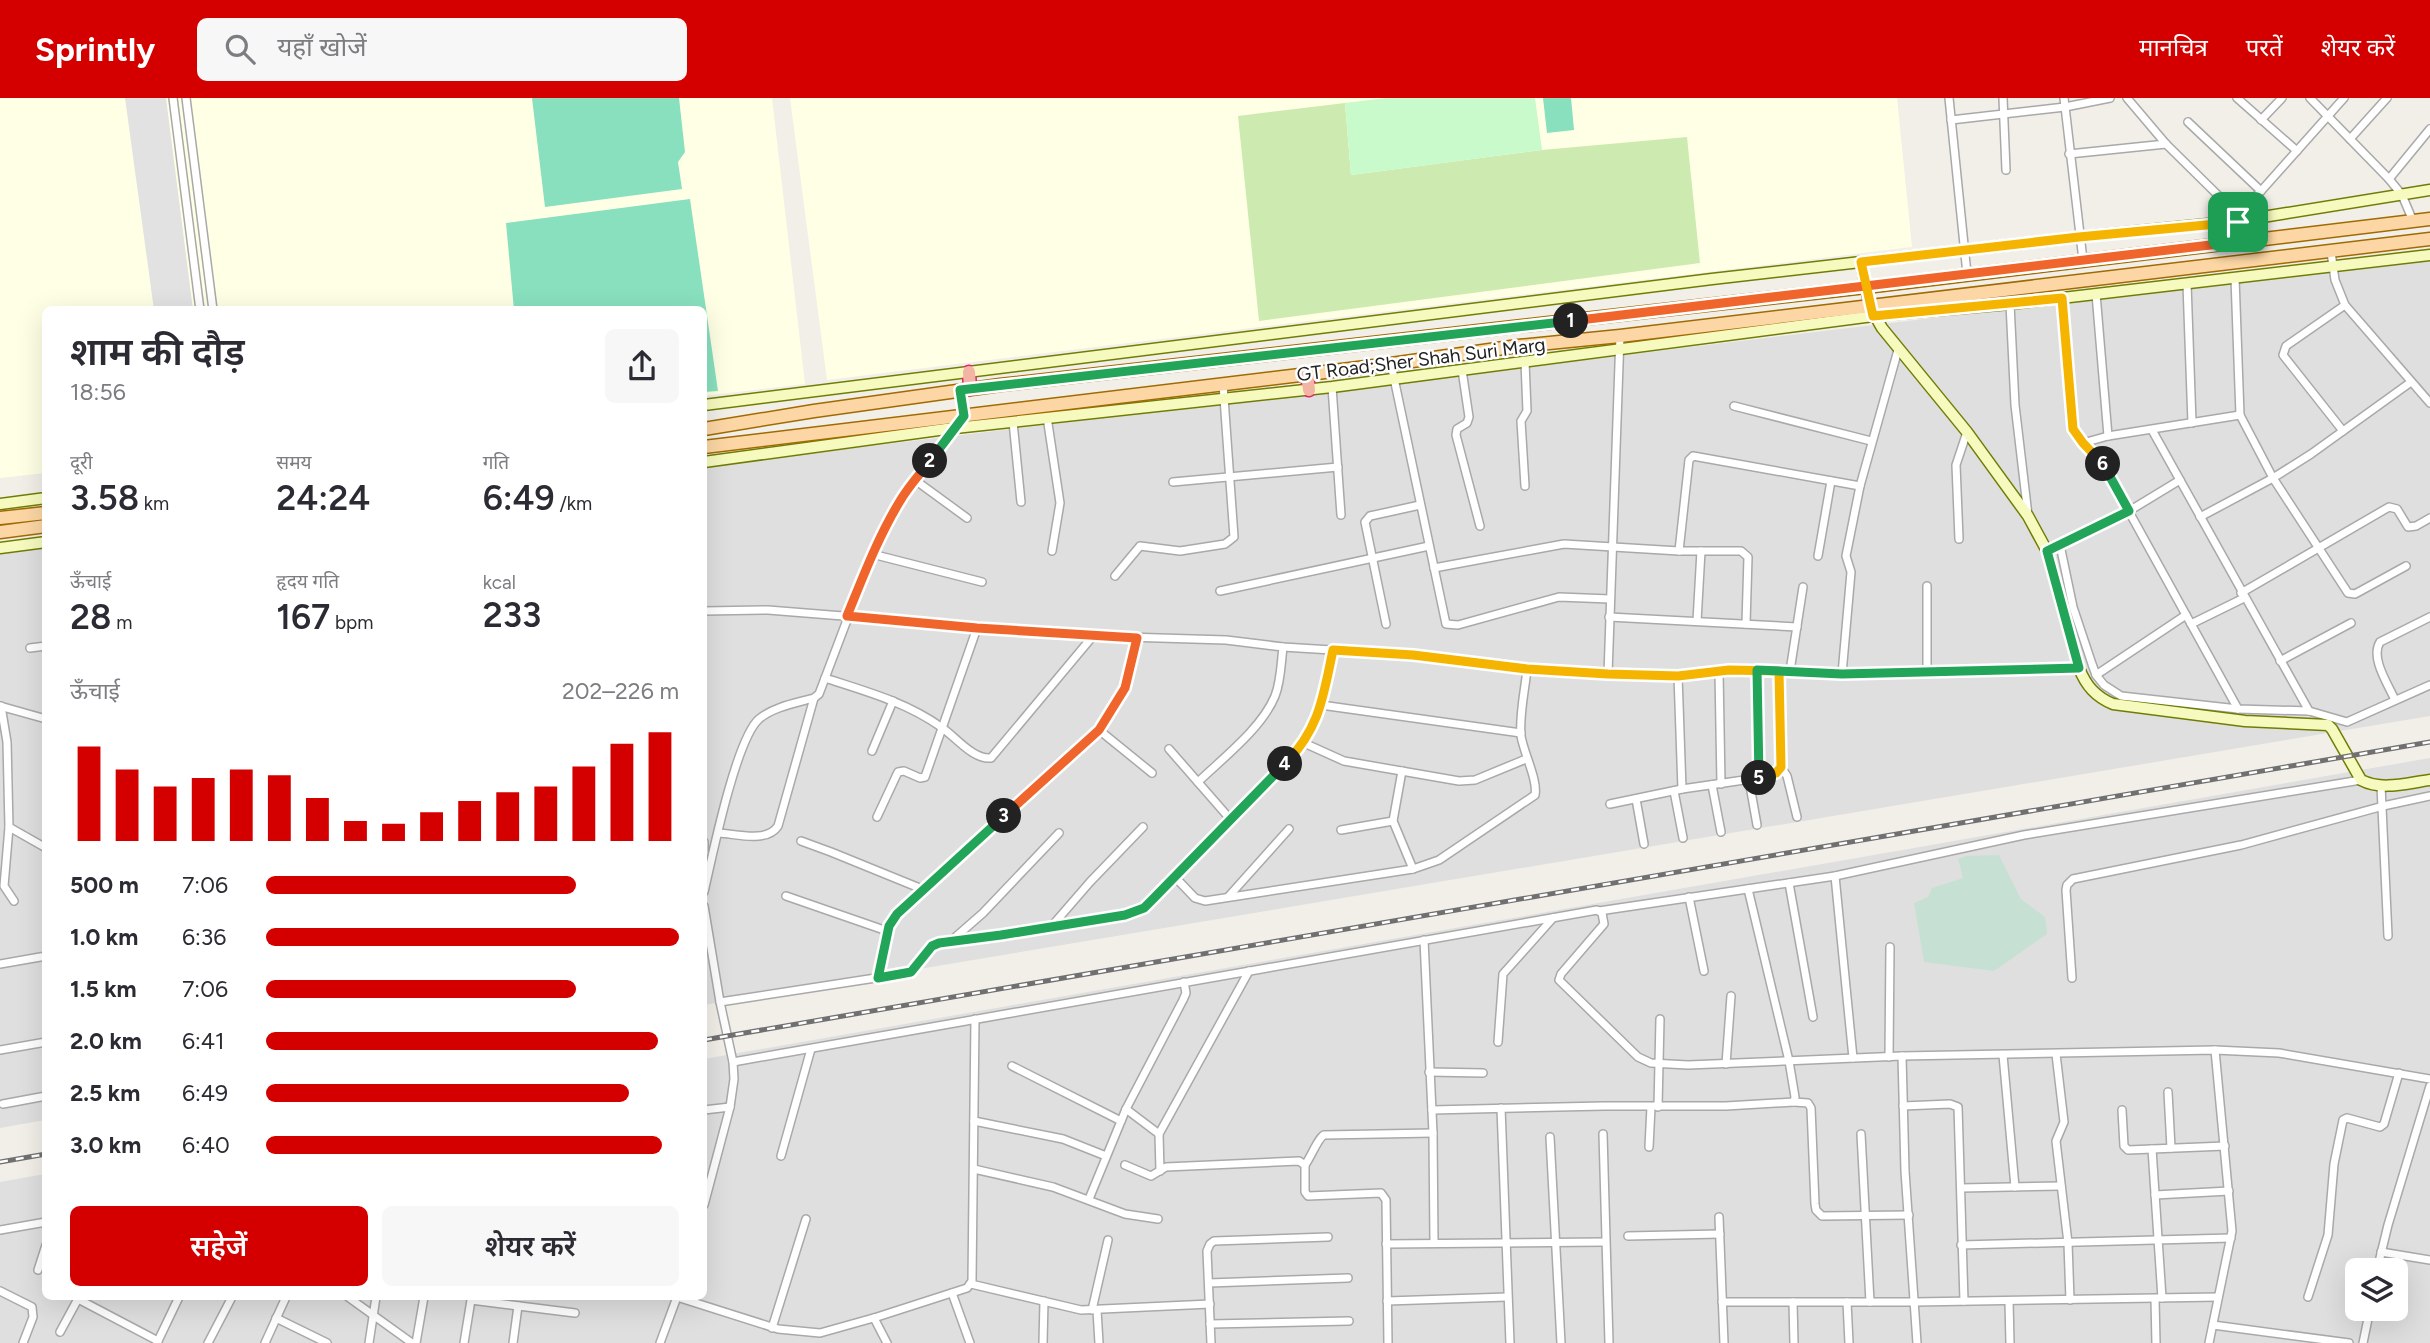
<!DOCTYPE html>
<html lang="hi">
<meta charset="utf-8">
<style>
body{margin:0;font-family:Figtree,"Noto Sans Devanagari",sans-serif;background:#f7f7f7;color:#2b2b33;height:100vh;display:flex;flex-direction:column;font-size:26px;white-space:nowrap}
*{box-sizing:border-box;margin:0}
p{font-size:23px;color:#7c7c81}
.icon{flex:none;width:38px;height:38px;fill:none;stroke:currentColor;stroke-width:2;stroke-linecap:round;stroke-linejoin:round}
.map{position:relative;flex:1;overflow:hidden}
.side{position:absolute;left:42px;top:208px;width:665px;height:994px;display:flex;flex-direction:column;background:#fff;border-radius:10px;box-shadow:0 7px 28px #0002}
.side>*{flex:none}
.buttons{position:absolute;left:2345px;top:1160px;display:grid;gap:14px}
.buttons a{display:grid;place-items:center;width:63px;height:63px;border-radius:10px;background:#fff;box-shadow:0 7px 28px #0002;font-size:35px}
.pin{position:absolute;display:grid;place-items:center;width:60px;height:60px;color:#fff;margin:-30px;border-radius:14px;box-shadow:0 4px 10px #0006}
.km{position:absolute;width:35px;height:35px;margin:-18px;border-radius:50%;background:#222;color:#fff;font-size:19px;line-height:35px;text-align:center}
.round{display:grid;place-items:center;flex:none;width:74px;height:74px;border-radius:10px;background:#f7f7f7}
.head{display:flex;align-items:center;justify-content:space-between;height:119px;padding:0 28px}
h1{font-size:38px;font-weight:600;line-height:52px}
.stats{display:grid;grid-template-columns:repeat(3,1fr);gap:10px;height:119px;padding:7px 28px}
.stats div{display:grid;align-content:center}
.stats b{font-size:35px;font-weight:600}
.stats small{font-size:19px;font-weight:400}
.stats p{font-size:19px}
.chart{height:196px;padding:14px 28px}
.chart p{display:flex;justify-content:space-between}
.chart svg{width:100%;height:126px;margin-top:7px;stroke:#d40000;stroke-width:6}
.action{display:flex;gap:14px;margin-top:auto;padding:14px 28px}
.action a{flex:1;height:80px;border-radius:10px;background:#d40000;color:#fff;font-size:28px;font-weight:600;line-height:80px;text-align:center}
.action a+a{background:#f7f7f7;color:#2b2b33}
ul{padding:0 28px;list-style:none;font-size:23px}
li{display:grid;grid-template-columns:112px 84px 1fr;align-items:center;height:52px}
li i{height:18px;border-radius:9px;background:#d40000}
header{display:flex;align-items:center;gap:42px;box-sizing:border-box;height:98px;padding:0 35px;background:#d40000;color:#fff}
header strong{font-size:33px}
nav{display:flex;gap:38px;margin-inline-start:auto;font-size:24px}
.search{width:490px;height:63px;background:#f7f7f7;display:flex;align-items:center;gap:18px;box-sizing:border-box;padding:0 24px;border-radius:10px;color:#7c7c81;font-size:26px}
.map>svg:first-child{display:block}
.residential{fill:#e0dfdf;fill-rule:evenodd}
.education{fill:#ffffe5}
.grass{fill:#cdebb0}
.wetland{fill:#c6e0d4}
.park{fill:#c8facc}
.pitch{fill:#88e0be}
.parking{fill:#e2e2e2}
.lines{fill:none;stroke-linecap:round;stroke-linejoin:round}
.minor-casing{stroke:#a9a9a9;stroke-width:10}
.secondary-casing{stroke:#707d05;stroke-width:13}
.primary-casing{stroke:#a06b00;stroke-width:15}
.trunk-casing{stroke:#dc2a67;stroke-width:15}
.minor{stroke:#fff;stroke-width:7}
.secondary{stroke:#f7fabf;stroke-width:10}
.primary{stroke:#fcd6a4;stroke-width:12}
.trunk{stroke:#f2b4a3;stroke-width:12}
.rail-casing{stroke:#707070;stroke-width:5}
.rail{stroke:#fff;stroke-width:2.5;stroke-dasharray:8;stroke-linecap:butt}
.split-1-casing{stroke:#fff;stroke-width:14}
.split-2-casing{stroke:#fff;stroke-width:14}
.split-3-casing{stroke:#fff;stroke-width:14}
.split-4-casing{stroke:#fff;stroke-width:14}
.split-5-casing{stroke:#fff;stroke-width:14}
.split-6-casing{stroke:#fff;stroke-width:14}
.split-7-casing{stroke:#fff;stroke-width:14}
.split-1{stroke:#f0652b;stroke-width:9}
.split-2{stroke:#22a559;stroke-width:9}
.split-3{stroke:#f0652b;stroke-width:9}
.split-4{stroke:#22a559;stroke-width:9}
.split-5{stroke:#f5b400;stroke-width:9}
.split-6{stroke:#22a559;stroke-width:9}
.split-7{stroke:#f5b400;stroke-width:9}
.labels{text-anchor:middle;stroke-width:5;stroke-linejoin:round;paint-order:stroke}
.street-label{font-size:19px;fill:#222;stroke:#fff}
</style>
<header>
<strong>Sprintly</strong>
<div class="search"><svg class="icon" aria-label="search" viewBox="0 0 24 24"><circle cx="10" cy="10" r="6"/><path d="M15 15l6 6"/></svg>यहाँ खोजें</div>
<nav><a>मानचित्र</a><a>परतें</a><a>शेयर करें</a></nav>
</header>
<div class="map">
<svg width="2430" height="1245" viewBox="0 0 2430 1245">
<rect width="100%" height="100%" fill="#f2efe9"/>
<!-- residential -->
<g class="residential">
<polygon points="2430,160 2430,618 704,907 704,368"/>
<polygon points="45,445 45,1022 0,1030 0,450"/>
<path d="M2430 660V1245H0V1084L45 1076 46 1199H704V961ZM2357 1172H2396V1211H2357Z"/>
</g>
<!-- education -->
<g class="education">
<polygon points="0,0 772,0 805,286 704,298 704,212 46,212 45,375 0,380"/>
<polygon points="790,0 1897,0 1912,149 827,282"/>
</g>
<!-- grass -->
<polygon class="grass" points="1345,5 1351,77 1542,52 1687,39 1700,165 1259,223 1238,18"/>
<!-- wetland -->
<polygon class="wetland" points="1999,757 2021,801 2045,819 2047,836 1994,873 1924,864 1914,805 1928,799 1932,790 1963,780 1958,761 1966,758"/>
<!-- park -->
<polygon class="park" points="1386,0 1535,0 1542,52 1351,77 1345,5"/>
<!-- pitch -->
<g class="pitch">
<polygon points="532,0 679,0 685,54 678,64 682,91 545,109"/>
<polygon points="1543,0 1571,0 1574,32 1547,35"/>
<polygon points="690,101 718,293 704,294 704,212 514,212 506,125"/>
</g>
<!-- parking -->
<polygon class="parking" points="125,0 166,0 193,212 154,212"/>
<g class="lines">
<!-- minor casing -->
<g class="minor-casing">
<g id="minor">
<polyline points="173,0 200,212"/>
<polyline points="186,0 213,212"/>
<polyline points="1949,0 1967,176"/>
<polyline points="2003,0 2006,72"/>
<polyline points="2064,0 2083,162"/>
<polyline points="2127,0 2166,46 2232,111 2238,123 2244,143"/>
<polyline points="2237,0 2297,53"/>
<polyline points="2310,0 2389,81 2402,97 2413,123"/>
<polyline points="1951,22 2065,9 2110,0"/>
<polyline points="2261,22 2282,0"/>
<polyline points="2188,24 2261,93"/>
<polyline points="2350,41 2387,0"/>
<polyline points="2069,56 2166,46"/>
<polyline points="2389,81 2430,31"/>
<polyline points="2236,118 2261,93 2344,0"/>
<polyline points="2331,154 2335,182 2345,207 2430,305"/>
<polyline points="2235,180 2240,317 2273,380 2348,495 2355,496 2406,468"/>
<polyline points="2187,186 2192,325"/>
<polyline points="2096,196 2108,338"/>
<polyline points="2062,200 2072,324 2075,336 2101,363 2238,611"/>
<polyline points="2010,206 2015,307 2028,417"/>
<polyline points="1391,266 1446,526 1458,527 1559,499 1610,501"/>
<polyline points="1462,272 1469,319 1467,325 1457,331 1456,337 1480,428"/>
<polyline points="1332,289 1341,417"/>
<polyline points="960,292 963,319"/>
<polyline points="1734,308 1871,343"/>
<polyline points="1047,319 1060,405 1052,453"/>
<polyline points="1013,324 1021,404"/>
<polyline points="2152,332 2309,613"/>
<polyline points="2343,333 2283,257 2286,248 2345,207"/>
<polyline points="2083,345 2108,338 2240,317"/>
<polyline points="915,382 967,420"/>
<polyline points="1173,384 1338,369"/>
<polyline points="1525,388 1521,323 1527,313 1525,264"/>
<polyline points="2200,419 2273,380 2311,356 2411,284"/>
<polyline points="1959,441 1956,367 1967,334"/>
<polyline points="2060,447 2073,509 2092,566 2096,577 2104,587 2121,598 2238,611 2309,613 2347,624 2430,587"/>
<polyline points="1679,453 1689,362 1693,358 1860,388"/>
<polyline points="2047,453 2129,413 2180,382"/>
<polyline points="872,456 982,484"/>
<polyline points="1818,458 1831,383"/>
<polyline points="1434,470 1564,446 1679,453 1741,453 1748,459 1746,526"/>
<polyline points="1115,478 1140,448 1180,453 1225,446 1234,439 1223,286"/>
<polyline points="1220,493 1429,448"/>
<polyline points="2241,495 2389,409 2397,411 2408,429 2416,428 2430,420"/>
<polyline points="704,513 768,512 1093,538 1226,542 1283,549 1413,557 1527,571 1608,576 1678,578 1729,572 1757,572 1842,576 2079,570"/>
<polyline points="1609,519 1797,529"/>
<polyline points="1697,523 1701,453"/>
<polyline points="1386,526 1365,424 1370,418 1420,407"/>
<polyline points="2191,526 2244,500"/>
<polyline points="30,550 46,548"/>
<polyline points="2280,563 2351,525"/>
<polyline points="1757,572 1758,680"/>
<polyline points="1790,573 1803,489"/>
<polyline points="1719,574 1721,686"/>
<polyline points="1927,574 1927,488"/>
<polyline points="1608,576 1620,238"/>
<polyline points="1842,576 1851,474 1846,458 1860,388 1898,252"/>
<polyline points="2096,577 2186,517"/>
<polyline points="1678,578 1682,691"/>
<path d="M825 580C865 593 906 604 941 629 956 639 973 662 991 660L1093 538"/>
<path d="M2395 602C2388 586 2370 560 2380 544L2430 519"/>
<polyline points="1321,607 1521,635"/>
<polyline points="0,608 46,621"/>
<polyline points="1,608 7,644 9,729 46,750"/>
<polyline points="1099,632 1152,675"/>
<polyline points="1304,645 1344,663 1459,683 1475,682 1526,661"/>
<polyline points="1169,651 1231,722"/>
<polyline points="872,653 893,603"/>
<polyline points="1781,669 1787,678 1797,719"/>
<polyline points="1402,673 1393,723 1413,771"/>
<polyline points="1749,682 1757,727"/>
<path d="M1198 684C1223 660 1262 630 1275 598 1281 583 1281 565 1283 549"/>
<polyline points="1712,687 1721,734"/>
<polyline points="2381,688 2388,838"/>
<polyline points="1674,693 1683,740"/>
<polyline points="1636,701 1644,746"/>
<polyline points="1610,706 1682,691 1758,680 1779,673 1782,658 1779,573"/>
<polyline points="877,719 898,674 904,673 920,680 925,679 977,530"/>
<polyline points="9,729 4,788 14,803"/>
<polyline points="1341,732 1393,723"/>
<path d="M719 735C737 736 767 745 778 728L814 600"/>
<polyline points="801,743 831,754 922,791"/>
<polyline points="704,744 704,755"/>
<path d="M1174 778 1195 800 1205 803 1413 771 1439 762 1535 697C1538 682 1524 656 1521 638 1519 617 1525 592 1527 571"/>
<polyline points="1835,778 1853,960"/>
<polyline points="1789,785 1813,919"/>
<path d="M704 794C712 759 736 641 759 621 773 609 796 605 814 600L819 596 872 456 889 422 906 394 957 329"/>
<polyline points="786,798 887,833"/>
<polyline points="1229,798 1289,731"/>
<polyline points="1689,799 1704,873"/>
<polyline points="704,808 720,904 733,964 734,981 730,1009 704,1107"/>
<polyline points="1599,813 1835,778 2024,737 2361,682"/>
<polyline points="1051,829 1090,784 1143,729"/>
<polyline points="1424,842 1433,1035 1434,1144"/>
<polyline points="951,843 983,815 1059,735"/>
<polyline points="0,866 46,858"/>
<polyline points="878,880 889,828 897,815 1099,632 1125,590 1137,540"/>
<polyline points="2072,880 2066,792 2067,787 2073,781 2241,747 2383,708 2430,698"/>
<polyline points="720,904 908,875 913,873 932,848 939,845 1001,837 1125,817 1144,810 1304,645 1321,607 1333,552"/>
<polyline points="1498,944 1503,876 1553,820"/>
<polyline points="0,952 46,944"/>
<polyline points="2056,956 2064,1024 2056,1043 2068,1145 2070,1202"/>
<polyline points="2003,957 2015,1089"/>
<polyline points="1902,958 1905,1073 1917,1245"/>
<polyline points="1889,959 1890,849"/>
<polyline points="733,964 1597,812 1602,815 1604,826 1561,876 1559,882 1638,959 1651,965 1688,967 1902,958 2215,952 2279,955 2430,981"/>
<polyline points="1726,966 1731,898"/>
<polyline points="1012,968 1121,1023"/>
<polyline points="1429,974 1483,975"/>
<polyline points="2168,994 2171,1050"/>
<polyline points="1794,1004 1808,1005 1811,1010 1815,1106 1816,1112 1822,1118 1909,1117"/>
<polyline points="3,1006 46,998"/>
<polyline points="1903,1008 1950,1006 1958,1009 1964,1203"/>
<polyline points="1658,1009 1660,921"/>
<polyline points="1501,1010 1510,1245"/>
<polyline points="1126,1011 1159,1036 1160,1073"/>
<polyline points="704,1012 730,1009"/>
<polyline points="1432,1012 1604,1008 1726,1008 1794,1004 1795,999 1789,963 1748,791"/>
<polyline points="2122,1012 2124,1048 2128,1052 2225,1048"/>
<polyline points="974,1023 1063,1041 1106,1058"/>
<polyline points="1159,1036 1249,873"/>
<polyline points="1603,1036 1609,1245"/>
<polyline points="1861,1036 1870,1204"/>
<polyline points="1550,1039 1561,1245"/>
<polyline points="1649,1049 1651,1009"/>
<polyline points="2152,1051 2162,1200"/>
<polyline points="781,1058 811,951"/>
<polyline points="1125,1067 1151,1078 1166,1069 1299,1063 1305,1067 1305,1094 1308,1098 1381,1095 1386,1102 1388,1245"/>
<path d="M1305 1067C1311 1059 1318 1040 1324 1037L1433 1035"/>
<polyline points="974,1071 1053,1089 1125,1116 1158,1121"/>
<polyline points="1961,1090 2061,1088"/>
<polyline points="2155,1097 2229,1093"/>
<polyline points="1089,1101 1126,1011 1183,902 1186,895 1184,884"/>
<polyline points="1719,1119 1724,1245"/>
<polyline points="0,1132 46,1124"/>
<polyline points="1628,1138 1720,1136"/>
<polyline points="1386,1146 1605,1144"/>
<polyline points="1961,1147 2231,1140"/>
<polyline points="2381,1154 2430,1162"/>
<polyline points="38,1172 46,1147"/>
<polyline points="2377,1172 2388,1127 2430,988"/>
<polyline points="1209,1185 1348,1180"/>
<polyline points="971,1186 1081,1212 1210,1206"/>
<polyline points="0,1193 32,1209 33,1219 23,1245"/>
<polyline points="952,1195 970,1245"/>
<polyline points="348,1199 412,1245"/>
<polyline points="677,1199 778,1231 820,1235 877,1219 967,1190 972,1183 975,921"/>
<polyline points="2308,1199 2328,1137 2334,1066 2343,1022 2347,1020 2380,1029 2384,1026 2399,975"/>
<polyline points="78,1201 158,1243"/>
<polyline points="2155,1201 2156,1245"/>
<polyline points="1387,1203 1507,1199"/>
<polyline points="2009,1203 2010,1245"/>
<polyline points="1722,1204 1915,1204 2218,1199"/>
<polyline points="1793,1204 1794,1245"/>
<polyline points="1847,1204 1849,1245"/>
<polyline points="1092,1212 1108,1142"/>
<polyline points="1097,1212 1099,1245"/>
<polyline points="276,1220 327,1245"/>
<polyline points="874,1220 887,1245"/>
<polyline points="1210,1226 1349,1223"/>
<polyline points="2213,1227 2349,1245"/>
<polyline points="772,1230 806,1121"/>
<polyline points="60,1234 79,1199"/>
<polyline points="157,1245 179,1199"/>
<polyline points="208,1245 232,1199"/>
<polyline points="265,1245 286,1199"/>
<polyline points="369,1245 376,1199"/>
<polyline points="416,1245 424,1199"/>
<polyline points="464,1245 471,1202 575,1215"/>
<polyline points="513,1245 518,1208"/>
<polyline points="660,1245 677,1199"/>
<polyline points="1043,1245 1044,1203"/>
<polyline points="1211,1245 1207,1153 1210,1146 1214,1143 1328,1139"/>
<polyline points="2209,1245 2232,1133 2215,952"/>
<polyline points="2363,1245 2370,1211"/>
</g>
</g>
<!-- secondary casing -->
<g class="secondary-casing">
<g id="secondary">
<path d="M1861 164 1870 209 1882 230 1967 334 2028 418 2047 453 2079 570C2086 588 2096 599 2113 606L2245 623 2328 627 2332 631 2361 682C2382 693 2407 685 2430 682"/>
<polyline points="704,307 1712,181 2079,139 2238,123 2430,92"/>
<polyline points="704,364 946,331 1332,289 1873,218 2010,206 2430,157"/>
<polyline points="0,406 46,400"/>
<polyline points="0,450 46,444"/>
</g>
</g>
<!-- primary casing -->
<g class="primary-casing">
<g id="primary">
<polyline points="704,331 814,313 1000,287 1866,189 2430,121"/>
<polyline points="704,349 1391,266 1518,248 1620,238 2430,141"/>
<polyline points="0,420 46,415"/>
<polyline points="0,434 46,428"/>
</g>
</g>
<!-- trunk casing -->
<g class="trunk-casing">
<g id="trunk">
<polyline points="969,274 970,291"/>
<polyline points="1307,276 1309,292"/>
</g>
</g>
<!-- minor -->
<use href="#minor" class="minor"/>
<!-- secondary -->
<use href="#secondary" class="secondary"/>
<!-- primary -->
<use href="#primary" class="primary"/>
<!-- trunk -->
<use href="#trunk" class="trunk"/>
<!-- rail casing -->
<g class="rail-casing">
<g id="rail">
<polyline points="704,942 2430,644"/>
<polyline points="0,1064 46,1056"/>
</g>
</g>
<!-- rail -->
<use href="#rail" class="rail"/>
</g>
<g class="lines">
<!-- split-1 casing -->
<g class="split-1-casing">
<polyline id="split-1" points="1571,223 2244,143 2238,124"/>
</g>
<!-- split-2 casing -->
<g class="split-2-casing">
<polyline id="split-2" points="930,363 964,318 960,292 1571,223"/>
</g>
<!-- split-3 casing -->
<g class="split-3-casing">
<path id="split-3" d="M930 363C920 376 908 389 900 403 878 439 863 479 847 518L977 530 1137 540 1125 590 1099 632 1004 718"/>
</g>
<!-- split-4 casing -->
<g class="split-4-casing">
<polyline id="split-4" points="1004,718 897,816 889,828 878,880 911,874 932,848 939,845 1001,837 1125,817 1144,810 1153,801 1285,666"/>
</g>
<!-- split-5 casing -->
<g class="split-5-casing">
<path id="split-5" d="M1285 666C1320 630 1323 599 1333 552L1413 557 1527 571 1608 576 1678 578 1729 572 1779 573 1781 669 1776 675 1759 680"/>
</g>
<!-- split-6 casing -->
<g class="split-6-casing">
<polyline id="split-6" points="1759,680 1757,572 1842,576 2079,570 2047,453 2129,413 2103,366"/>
</g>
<!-- split-7 casing -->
<g class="split-7-casing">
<polyline id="split-7" points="2103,366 2083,345 2073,331 2062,200 1873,218 1861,164 2079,139 2238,124"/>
</g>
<!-- split-1 -->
<use href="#split-1" class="split-1"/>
<!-- split-2 -->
<use href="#split-2" class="split-2"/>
<!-- split-3 -->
<use href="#split-3" class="split-3"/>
<!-- split-4 -->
<use href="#split-4" class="split-4"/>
<!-- split-5 -->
<use href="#split-5" class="split-5"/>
<!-- split-6 -->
<use href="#split-6" class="split-6"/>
<!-- split-7 -->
<use href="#split-7" class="split-7"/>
</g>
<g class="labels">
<!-- street labels -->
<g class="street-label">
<text transform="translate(1421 261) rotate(-7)" y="7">GT Road;Sher Shah Suri Marg</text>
</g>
</g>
</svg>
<div class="buttons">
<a><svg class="icon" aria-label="layers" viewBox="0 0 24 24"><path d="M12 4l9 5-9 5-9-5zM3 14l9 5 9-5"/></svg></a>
</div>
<div class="pin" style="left:2238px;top:124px;background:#1e9e55"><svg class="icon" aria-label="arrive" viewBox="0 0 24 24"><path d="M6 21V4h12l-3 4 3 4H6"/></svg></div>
<b class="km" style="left:1571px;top:223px">1</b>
<b class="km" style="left:930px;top:363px">2</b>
<b class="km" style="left:1004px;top:718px">3</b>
<b class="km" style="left:1285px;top:666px">4</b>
<b class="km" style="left:1759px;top:680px">5</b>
<b class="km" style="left:2103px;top:366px">6</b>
<section class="side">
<div class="head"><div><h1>शाम की दौड़</h1><p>18:56</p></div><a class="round"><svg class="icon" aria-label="share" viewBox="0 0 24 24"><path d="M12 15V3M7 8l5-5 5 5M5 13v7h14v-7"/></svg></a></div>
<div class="stats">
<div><p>दूरी</p><b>3.58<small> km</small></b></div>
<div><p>समय</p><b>24:24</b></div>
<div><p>गति</p><b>6:49<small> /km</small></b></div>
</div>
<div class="stats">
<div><p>ऊँचाई</p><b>28<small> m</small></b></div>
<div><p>हृदय गति</p><b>167<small> bpm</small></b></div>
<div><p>kcal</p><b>233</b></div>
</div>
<div class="chart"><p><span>ऊँचाई</span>202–226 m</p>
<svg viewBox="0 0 160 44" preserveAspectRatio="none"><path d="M5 44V11M15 44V19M25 44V25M35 44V22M45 44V19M55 44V21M65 44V29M75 44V37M85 44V38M95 44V34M105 44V30M115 44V27M125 44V25M135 44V18M145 44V10M155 44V6"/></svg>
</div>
<ul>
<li><b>500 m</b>7:06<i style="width:75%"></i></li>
<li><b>1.0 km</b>6:36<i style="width:100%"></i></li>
<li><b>1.5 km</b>7:06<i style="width:75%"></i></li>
<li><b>2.0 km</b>6:41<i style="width:95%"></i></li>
<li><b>2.5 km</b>6:49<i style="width:88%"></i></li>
<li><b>3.0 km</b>6:40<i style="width:96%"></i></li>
</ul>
<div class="action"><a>सहेजें</a><a>शेयर करें</a></div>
</section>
</div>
